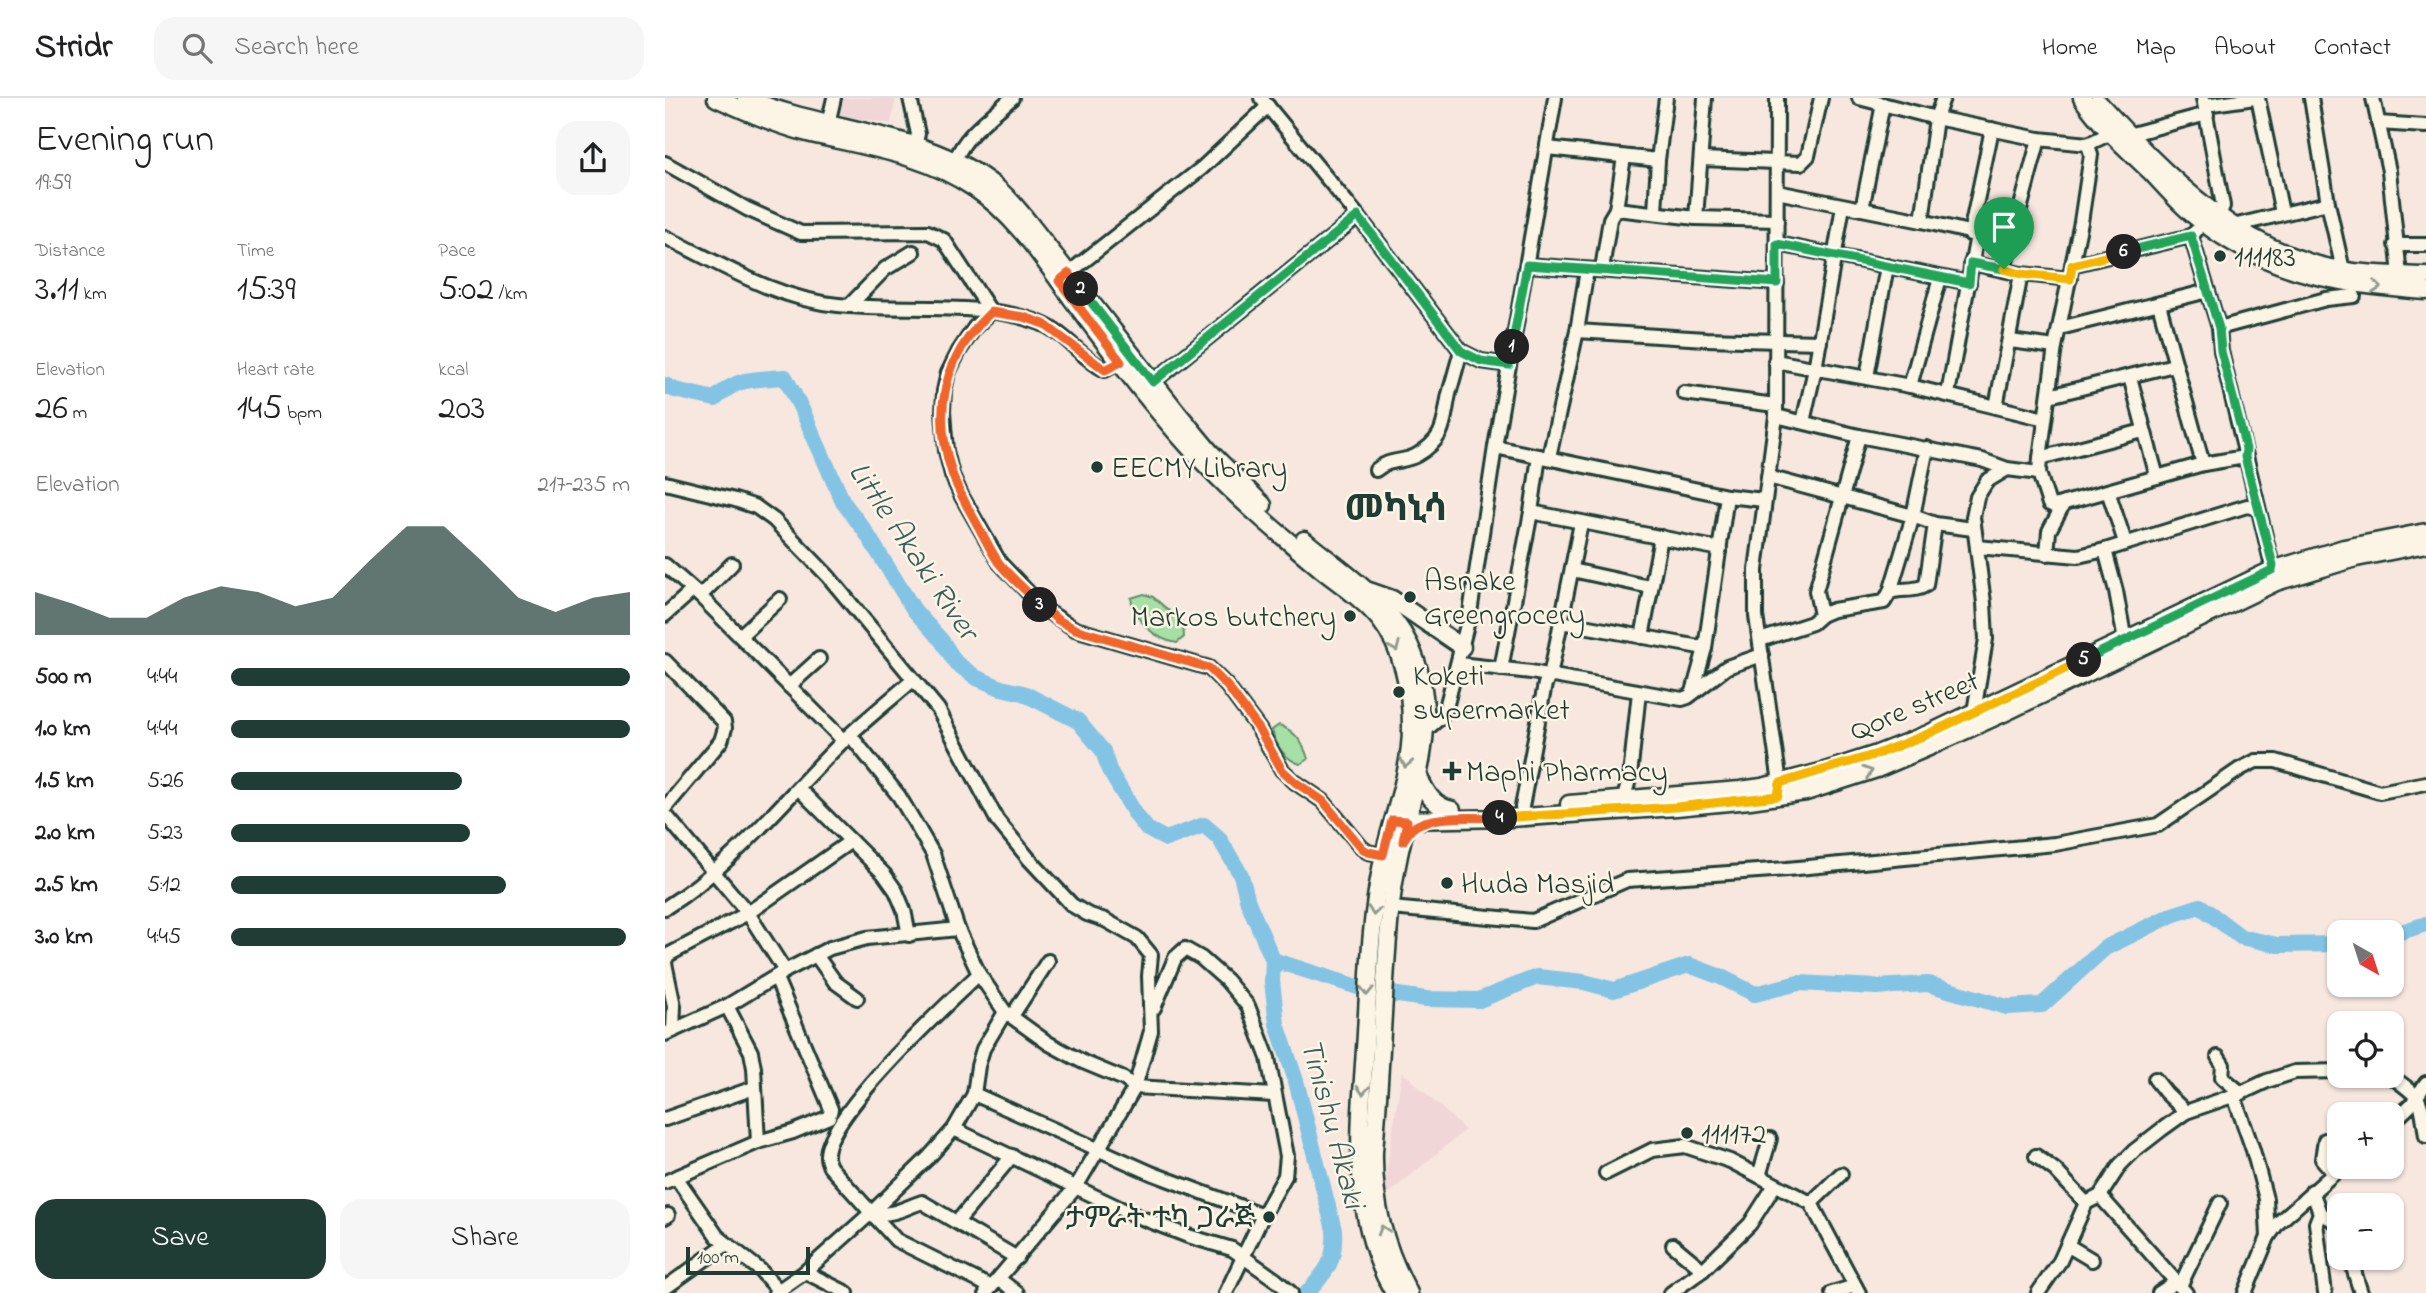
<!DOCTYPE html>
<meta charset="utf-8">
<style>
body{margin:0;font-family:"Indie Flower","Noto Sans Ethiopic",sans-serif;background:#f6f6f6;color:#202124;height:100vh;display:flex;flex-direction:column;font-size:26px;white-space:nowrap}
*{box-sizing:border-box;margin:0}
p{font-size:23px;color:#757577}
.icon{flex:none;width:38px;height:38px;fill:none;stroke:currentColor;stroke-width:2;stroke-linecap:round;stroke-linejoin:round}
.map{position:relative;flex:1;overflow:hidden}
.details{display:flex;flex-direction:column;background:#fff;width:665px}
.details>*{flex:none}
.needle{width:46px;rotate:141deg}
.controls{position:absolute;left:1662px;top:822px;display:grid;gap:14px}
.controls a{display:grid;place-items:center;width:77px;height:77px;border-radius:14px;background:#fff;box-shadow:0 2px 5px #0004;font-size:35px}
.scale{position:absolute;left:21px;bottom:18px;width:124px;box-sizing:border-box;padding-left:7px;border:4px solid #1f3d34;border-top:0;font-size:19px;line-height:24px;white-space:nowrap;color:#1f3d34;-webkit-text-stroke:5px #fcf5e5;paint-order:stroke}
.pin{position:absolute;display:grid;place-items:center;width:60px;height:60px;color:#fff;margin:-72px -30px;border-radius:50% 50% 50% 0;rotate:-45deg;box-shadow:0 0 7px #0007}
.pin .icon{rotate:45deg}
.km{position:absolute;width:35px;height:35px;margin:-18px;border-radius:50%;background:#222;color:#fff;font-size:19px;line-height:35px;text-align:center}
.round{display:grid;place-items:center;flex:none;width:74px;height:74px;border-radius:21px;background:#f6f6f6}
.headline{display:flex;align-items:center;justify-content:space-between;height:119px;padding:0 35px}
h1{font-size:38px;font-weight:600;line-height:52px}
.figures{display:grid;grid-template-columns:repeat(3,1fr);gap:10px;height:119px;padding:7px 35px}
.figures div{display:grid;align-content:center}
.figures b{font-size:35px;font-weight:600}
.figures small{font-size:19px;font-weight:400}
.figures p{font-size:19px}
.chart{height:196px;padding:14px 35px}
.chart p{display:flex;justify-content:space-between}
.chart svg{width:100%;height:126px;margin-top:7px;fill:#1f3d34;opacity:.7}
.cta{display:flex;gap:14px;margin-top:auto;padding:14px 35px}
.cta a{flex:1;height:80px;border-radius:21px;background:#1f3d34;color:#fff;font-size:28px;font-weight:600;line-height:80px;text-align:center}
.cta a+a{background:#f6f6f6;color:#202124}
ul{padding:0 35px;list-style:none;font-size:23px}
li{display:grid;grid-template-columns:112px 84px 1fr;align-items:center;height:52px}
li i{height:18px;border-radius:9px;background:#1f3d34}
header{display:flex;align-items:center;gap:42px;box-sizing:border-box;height:98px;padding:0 35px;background:#fff;border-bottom:2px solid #e0e0e0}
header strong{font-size:33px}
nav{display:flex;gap:38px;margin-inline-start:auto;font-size:24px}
.search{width:490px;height:63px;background:#f6f6f6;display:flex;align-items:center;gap:18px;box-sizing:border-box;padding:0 24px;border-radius:21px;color:#757577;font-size:26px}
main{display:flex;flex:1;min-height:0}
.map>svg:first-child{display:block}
.built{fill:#f1d6d8}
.green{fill:#a6e0a5;stroke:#628e6c;stroke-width:2}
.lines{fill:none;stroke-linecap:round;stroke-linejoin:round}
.river{stroke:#83c3e4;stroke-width:16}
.minor-casing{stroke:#1f3d34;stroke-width:18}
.major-casing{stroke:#1f3d34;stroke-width:21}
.minor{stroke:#fcf5e5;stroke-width:12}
.major{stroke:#fcf5e5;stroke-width:16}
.oneway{stroke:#8e998c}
.split-1-casing{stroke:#fff;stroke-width:14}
.split-2-casing{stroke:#fff;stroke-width:14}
.split-3-casing{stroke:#fff;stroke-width:14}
.split-4-casing{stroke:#fff;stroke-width:14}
.split-5-casing{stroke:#fff;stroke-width:14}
.split-6-casing{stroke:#fff;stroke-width:14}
.split-7-casing{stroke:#fff;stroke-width:14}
.split-1{stroke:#22a559;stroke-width:9}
.split-2{stroke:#22a559;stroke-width:9}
.split-3{stroke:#f0652b;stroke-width:9}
.split-4{stroke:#f0652b;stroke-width:9}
.split-5{stroke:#f5b400;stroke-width:9}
.split-6{stroke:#22a559;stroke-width:9}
.split-7{stroke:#f5b400;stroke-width:9}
.poi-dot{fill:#1f3d34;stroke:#fcf5e5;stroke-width:2.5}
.labels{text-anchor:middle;stroke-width:5;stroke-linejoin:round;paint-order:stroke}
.poi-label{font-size:30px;fill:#1f3d34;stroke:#fcf5e5;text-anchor:start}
.street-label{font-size:30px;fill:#1f3d34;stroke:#fcf5e5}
.water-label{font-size:32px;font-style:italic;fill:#385e60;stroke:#fcf5e5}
.district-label{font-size:37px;font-weight:bold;fill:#1f3d34;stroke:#fcf5e5}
</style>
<header>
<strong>Stridr</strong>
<div class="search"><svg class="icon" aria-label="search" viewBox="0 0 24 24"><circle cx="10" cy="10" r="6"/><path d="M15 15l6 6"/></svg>Search here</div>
<nav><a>Home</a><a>Map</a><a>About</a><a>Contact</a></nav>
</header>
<main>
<section class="details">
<div class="headline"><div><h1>Evening run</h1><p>19:59</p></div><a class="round"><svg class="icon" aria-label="share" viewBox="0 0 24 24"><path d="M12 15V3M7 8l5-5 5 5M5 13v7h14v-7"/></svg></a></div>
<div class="figures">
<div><p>Distance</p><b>3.11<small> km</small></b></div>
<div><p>Time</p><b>15:39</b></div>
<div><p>Pace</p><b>5:02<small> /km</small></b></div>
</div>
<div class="figures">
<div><p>Elevation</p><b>26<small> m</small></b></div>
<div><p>Heart rate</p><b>145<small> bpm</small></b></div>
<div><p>kcal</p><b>203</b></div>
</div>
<div class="chart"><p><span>Elevation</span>217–235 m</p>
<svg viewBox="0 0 160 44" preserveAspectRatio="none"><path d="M0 44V29L10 33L20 38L30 38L40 31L50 27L60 29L70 34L80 31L90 18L100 6L110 6L120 18L130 31L140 36L150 31L160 29V44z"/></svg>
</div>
<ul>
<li><b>500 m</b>4:44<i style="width:100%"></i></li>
<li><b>1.0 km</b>4:44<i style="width:100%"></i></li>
<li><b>1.5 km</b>5:26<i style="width:58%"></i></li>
<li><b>2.0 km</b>5:23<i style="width:60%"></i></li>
<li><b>2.5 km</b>5:12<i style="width:69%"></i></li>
<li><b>3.0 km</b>4:45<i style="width:99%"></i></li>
</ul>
<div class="cta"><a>Save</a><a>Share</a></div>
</section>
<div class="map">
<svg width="1761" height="1195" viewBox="0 0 1761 1195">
<rect width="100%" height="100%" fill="#f7e7df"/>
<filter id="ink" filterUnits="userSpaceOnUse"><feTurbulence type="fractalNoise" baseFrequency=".0143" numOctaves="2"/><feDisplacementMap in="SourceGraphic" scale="14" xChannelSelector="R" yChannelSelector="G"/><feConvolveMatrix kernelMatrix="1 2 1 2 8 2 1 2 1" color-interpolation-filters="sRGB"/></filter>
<g filter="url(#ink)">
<!-- built -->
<g class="built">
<polygon points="171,0 231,0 226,26 167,16"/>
<polygon points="737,973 800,1032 717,1101"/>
</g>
<!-- green -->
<g class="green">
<path d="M479 496 488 499 518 525 519 539 512 545C490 542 468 521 466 500Z"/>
<path d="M614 627C630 633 638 644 643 661L635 666C620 661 611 648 607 632Z"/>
</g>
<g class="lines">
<!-- river -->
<g class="river">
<path d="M0 287 10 292 50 301C73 278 88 282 120 279L138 314 178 404 200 433 249 512 277 543 291 565 312 580 336 590 358 595 413 623 438 653 444 672 471 717 482 731 501 741 539 727 554 740 576 777 583 804 608 862 607 883 612 926 631 983 669 1132C671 1163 662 1173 642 1195"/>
<polyline points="1727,837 1761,826"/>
<polyline points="608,862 705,893 761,901 814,902 872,879 919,884 949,892 1024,867 1056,879 1090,896 1133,885 1212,889 1263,886 1342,909 1377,907 1440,850 1507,817 1535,808 1576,839 1612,847 1675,846"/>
</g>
<!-- minor casing -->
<g class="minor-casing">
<g id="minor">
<polyline points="245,0 253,36 250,47"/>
<polyline points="596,0 693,118 796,253 816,263 844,267"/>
<polyline points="1112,0 1111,318 1091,472 1091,518 1115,685 1114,693"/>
<polyline points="1194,0 1271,20 1374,41 1423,46 1446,35"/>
<polyline points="1538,0 1558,108 1556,113 1545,121"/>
<polyline points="1593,0 1617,115"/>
<polyline points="1646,0 1663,105 1678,172"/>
<polyline points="1708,0 1724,73 1735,177"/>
<polyline points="1540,7 1590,0"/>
<polyline points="1713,25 1761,28"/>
<polyline points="163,26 169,0"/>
<polyline points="1463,37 1542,16"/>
<polyline points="1423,46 1426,57 1416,124 1390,249 1375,360 1374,375 1384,406 1389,408 1538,366 1580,359"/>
<polyline points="882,50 993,62"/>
<polyline points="1036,61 1136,65 1143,58 1156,0"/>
<path d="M290 63C299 37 326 19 347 0"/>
<polyline points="0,65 82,111 136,135 263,134 279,142 326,214"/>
<polyline points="1112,94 1257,123 1346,144"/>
<polyline points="951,111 1031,120 1112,122"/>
<polyline points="1197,111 1218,6"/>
<polyline points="990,114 993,62 1001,0"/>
<polyline points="1031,120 1040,0"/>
<polyline points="1257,123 1271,20 1278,0"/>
<polyline points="1568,128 1663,105"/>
<polyline points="1305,136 1327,31"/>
<polyline points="1526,138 1554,230 1556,253 1610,480"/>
<path d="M0 139C56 166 110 201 173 207 235 214 317 202 375 225 401 235 416 260 440 272L455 264"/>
<polyline points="1113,146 1304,185"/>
<polyline points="1730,147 1761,147"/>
<polyline points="1306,165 1356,176 1405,181"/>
<polyline points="862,167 1112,185"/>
<polyline points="1407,167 1526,138 1531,133"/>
<polyline points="937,171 945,121 951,111 959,59"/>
<polyline points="1339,171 1374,41"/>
<polyline points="396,181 537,70 603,8"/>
<polyline points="1494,206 1538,366"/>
<polyline points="184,208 220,171 248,154"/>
<polyline points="326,214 310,229 294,253 283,275 279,293 278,314 281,353 287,377 296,397 335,465 379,511 410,531 544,570 562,588 594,631 617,672 630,684 658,703 697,750 703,754 718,757"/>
<polyline points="1395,230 1543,193"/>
<polyline points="1554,230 1661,201 1689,198"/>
<polyline points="912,233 1041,241 1155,244"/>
<polyline points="1345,243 1390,249"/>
<polyline points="1110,263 1245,288 1380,321"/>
<polyline points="1202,279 1222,168"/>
<polyline points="1465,279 1492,379"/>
<polyline points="488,284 693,118"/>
<polyline points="1245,288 1275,180"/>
<polyline points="1019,295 1110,307"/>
<polyline points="1283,296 1312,137"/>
<polyline points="1384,298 1509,267"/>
<polyline points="1331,309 1356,176"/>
<polyline points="1111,318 1194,338 1317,362 1342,371 1374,375"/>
<polyline points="1138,324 1150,271 1178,108"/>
<polyline points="830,349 1062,398 1099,402"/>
<polyline points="884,359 912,233 922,172"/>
<polyline points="1375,360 1478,333"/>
<path d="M711 372C725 360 738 365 752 357 781 340 778 325 784 296 788 282 792 267 796 253"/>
<polyline points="1103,379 1248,418 1270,426 1308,431"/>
<polyline points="0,385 70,402 91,409 109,422 163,478 273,611 332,722 364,761 407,807 422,816 440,822 472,840 486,857 484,878 486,933 470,989 411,1089 321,1195"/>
<polyline points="1443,393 1460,444"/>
<polyline points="866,414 1055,451"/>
<polyline points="1312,449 1413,458 1440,452 1582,408 1592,410"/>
<polyline points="1440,452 1451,493 1460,543"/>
<polyline points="1382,456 1384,433 1399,405"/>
<polyline points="0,467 35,498 179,643"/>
<polyline points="907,472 985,489"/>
<polyline points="1225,494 1248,418 1262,350"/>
<polyline points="35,498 67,466"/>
<polyline points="0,517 28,492"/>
<polyline points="1156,517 1151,493 1194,338"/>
<polyline points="896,524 1040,550"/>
<polyline points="75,538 115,501"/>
<polyline points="977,539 996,439"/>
<path d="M1095 542 1147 525 1156 517 1168 512 1219 504 1225 494C1237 490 1250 494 1261 487L1270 426"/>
<polyline points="0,563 59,624 60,630 56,643 0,710"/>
<polyline points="794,566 866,574 1017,601 1023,599 1062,569 1097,557"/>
<polyline points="836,571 866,414 874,358"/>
<polyline points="124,588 154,561"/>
<polyline points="1028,594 1040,550 1062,398"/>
<polyline points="1310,619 1309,614 1321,541 1319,505 1308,419 1312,399 1322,383 1342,371"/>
<polyline points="761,632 776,619 781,610 805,515 830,349 890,0"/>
<polyline points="185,637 234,698 253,730 268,756 293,831 314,876 340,914 383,945 418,964 459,981 470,989 609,997"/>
<polyline points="133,690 219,776 231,793 239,812 244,837"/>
<polyline points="959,700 965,678 974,594"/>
<polyline points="857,709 880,586 885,578 916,425"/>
<polyline points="0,716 83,815 120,873"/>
<path d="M0 810C69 767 121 699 179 642 201 621 225 602 248 582"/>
<polyline points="726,810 868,823 962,782 1122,771 1390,746 1493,727 1575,671 1591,663 1611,663 1715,694 1761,685"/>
<polyline points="151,857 170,884 192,900"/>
<polyline points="0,863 3,857 83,815 186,743"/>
<polyline points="0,865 9,908 8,933"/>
<path d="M314 876C283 905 159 1020 162 1059 162 1063 164 1066 165 1069L231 1142 326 1189"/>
<polyline points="62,908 86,954 89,970 93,1044"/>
<polyline points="489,910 510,860 520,851 536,860 561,882 583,908 603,960 622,1058 620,1078 598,1117 561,1195"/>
<polyline points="347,918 383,863"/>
<polyline points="0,936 62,908 120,873 165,850 202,840 293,831"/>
<polyline points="1553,959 1558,967 1557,979 1576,995"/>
<path d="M1726 978C1759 1002 1755 999 1761 1038"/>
<polyline points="1490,981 1501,995 1521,1014"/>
<polyline points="309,996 486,1075 598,1117"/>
<polyline points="1569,998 1588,1052 1601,1101 1603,1139"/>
<polyline points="0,1021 89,990"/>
<polyline points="1727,1025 1747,1006 1761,985"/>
<polyline points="289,1031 469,1117 523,1138 567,1151 611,1182 626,1195"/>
<polyline points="1660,1042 1657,1061 1669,1075"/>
<polyline points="1371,1058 1390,1072 1421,1105"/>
<polyline points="941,1075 987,1052 1020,1048 1065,1063 1146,1105 1194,1195"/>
<polyline points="1094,1078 1105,1041"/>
<polyline points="11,1079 52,1138 95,1172 116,1195"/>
<polyline points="0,1084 93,1044 128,1034 164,1019 166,1011 111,880"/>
<polyline points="1647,1093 1655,1115 1675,1126"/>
<polyline points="1435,1098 1521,1195"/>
<polyline points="1146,1105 1176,1076"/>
<path d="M206 1115C228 1118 237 1111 257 1104L352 1160"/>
<polyline points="1655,1115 1651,1125 1660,1195"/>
<polyline points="0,1119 3,1117"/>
<polyline points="292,1124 347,1058"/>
<polyline points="1008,1147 1038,1172"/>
<polyline points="1402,1147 1427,1162"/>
<polyline points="1685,1160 1696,1195"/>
<polyline points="140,1174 182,1195"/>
<polyline points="334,1181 352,1195"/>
<polyline points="1515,1188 1555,1105"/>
<polyline points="0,1190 60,1147"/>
<polyline points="110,1195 140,1174 206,1115 264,1059 289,1031 309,996 313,968 318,951 340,914"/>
<polyline points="1006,1195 1038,1172 1085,1126 1110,1087"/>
<polyline points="1167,1195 1190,1188"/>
<polyline points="1373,1195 1395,1163 1421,1105 1435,1098 1455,1067 1469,1053 1496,1032 1521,1014 1576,995 1602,983 1630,974 1675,973"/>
<polyline points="1494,1195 1511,1184"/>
<polyline points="1580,1195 1603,1139 1613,1125 1676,1069"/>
</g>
</g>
<!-- major casing -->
<g class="major-casing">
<g id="major">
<path d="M51 0C80 13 109 26 139 34 198 49 258 55 309 90 350 117 379 162 407 201 449 257 491 315 540 366 576 404 616 437 656 471 676 487 699 502 715 522 737 550 746 591 746 626 747 675 725 723 716 771 705 825 704 880 701 935 696 1023 682 1115 729 1195"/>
<path d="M81 0C161 34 263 33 331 89 344 100 354 112 364 125L512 314 546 355 598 407"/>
<path d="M1417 0C1436 28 1462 51 1486 74 1503 92 1520 112 1540 126 1608 177 1679 187 1761 193"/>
<path d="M1433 4C1501 78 1577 157 1681 173 1707 177 1734 177 1761 178"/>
<path d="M639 442C676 473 722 501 744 546 779 619 749 685 734 757 730 776 727 796 725 815 718 894 716 973 709 1053 708 1106 719 1148 744 1195"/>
<polyline points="704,493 727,501 797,549"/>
<path d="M754 679C761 695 769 709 787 712"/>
<polyline points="904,706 1075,692 1097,689 1160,673 1212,656 1263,636 1607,472 1679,450 1761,434"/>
<polyline points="734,722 845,720 1011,709 1085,702 1141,694 1212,671 1264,649 1341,614 1611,484 1691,460 1761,446"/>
</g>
</g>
<!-- minor -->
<use href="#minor" class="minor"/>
<!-- major -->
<use href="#major" class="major"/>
</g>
<!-- one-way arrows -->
<defs><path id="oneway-chevron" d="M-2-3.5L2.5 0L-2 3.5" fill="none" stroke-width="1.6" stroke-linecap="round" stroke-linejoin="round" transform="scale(1.75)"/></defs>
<g class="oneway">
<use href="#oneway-chevron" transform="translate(1712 189) rotate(6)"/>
<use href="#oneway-chevron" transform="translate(730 549) rotate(66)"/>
<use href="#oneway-chevron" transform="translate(741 665) rotate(102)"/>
<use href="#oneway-chevron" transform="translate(1203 674) rotate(-18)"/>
<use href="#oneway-chevron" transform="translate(709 813) rotate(97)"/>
<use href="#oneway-chevron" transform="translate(702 893) rotate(92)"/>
<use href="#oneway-chevron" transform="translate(698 992) rotate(93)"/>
<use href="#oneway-chevron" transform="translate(718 1132) rotate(-108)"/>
</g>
</g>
<g class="lines" filter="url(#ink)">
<!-- split-1 casing -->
<g class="split-1-casing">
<polyline id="split-1" points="847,249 862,167 1112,185 1112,146 1304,185 1306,165 1339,171"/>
</g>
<!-- split-2 casing -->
<g class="split-2-casing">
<polyline id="split-2" points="416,191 488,284 693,118 796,253 816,263 844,267 847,249"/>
</g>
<!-- split-3 casing -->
<g class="split-3-casing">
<path id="split-3" d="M375 507C362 493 346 480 334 465 326 454 320 440 313 428 304 411 293 394 287 375 267 313 278 259 326 214L359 219 379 226 440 272 456 264 394 183 404 175 416 191"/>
</g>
<!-- split-4 casing -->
<g class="split-4-casing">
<path id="split-4" d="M375 507 393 522 410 531 544 570 562 588 594 631 617 672 630 684 658 703 697 750 703 754 718 757 727 722 742 723 738 743C741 739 744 733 748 730 764 716 814 720 835 720"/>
</g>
<!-- split-5 casing -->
<g class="split-5-casing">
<polyline id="split-5" points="835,720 1011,709 1113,698 1115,685 1212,656 1263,636 1419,562"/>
</g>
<!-- split-6 casing -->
<g class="split-6-casing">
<polyline id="split-6" points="1419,562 1607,472 1608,467 1580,359 1581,351 1556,253 1554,230 1526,138 1459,154"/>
</g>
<!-- split-7 casing -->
<g class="split-7-casing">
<polyline id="split-7" points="1339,171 1356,176 1405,181 1407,167 1459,154"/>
</g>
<!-- split-1 -->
<use href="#split-1" class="split-1"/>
<!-- split-2 -->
<use href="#split-2" class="split-2"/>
<!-- split-3 -->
<use href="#split-3" class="split-3"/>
<!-- split-4 -->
<use href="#split-4" class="split-4"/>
<!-- split-5 -->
<use href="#split-5" class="split-5"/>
<!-- split-6 -->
<use href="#split-6" class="split-6"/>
<!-- split-7 -->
<use href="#split-7" class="split-7"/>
</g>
<!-- markers -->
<g class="poi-dot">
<circle cx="1555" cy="158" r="7"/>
<circle cx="432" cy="369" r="7"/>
<circle cx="745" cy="499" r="7"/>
<circle cx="685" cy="518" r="7"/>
<circle cx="734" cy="594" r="7"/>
<path d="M783.5 662.5h7v7h7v7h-7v7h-7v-7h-7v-7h7z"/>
<circle cx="782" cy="785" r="7"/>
<circle cx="1022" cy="1035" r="7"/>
<circle cx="604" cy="1119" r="7"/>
</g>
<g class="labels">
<!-- poi labels -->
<g class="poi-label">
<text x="1569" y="168">111183</text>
<text x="446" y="379">EECMY Library</text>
<text x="759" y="492">Asnake<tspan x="759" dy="34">Greengrocery</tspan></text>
<text x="671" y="528" text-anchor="end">Markos butchery</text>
<text x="748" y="587">Koketi<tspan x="748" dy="34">supermarket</tspan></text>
<text x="801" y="683">Maphi Pharmacy</text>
<text x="796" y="795">Huda Masjid</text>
<text x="1036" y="1045">111172</text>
<text x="590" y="1129" text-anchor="end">ታምራት ተካ ጋራጅ</text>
</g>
<!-- street labels -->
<g class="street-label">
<text transform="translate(1249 607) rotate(-23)" y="10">Qore street</text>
</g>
<!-- water labels -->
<g class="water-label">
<text transform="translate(250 452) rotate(56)" y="11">Little Akaki River</text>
<text transform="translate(669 1025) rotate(75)" y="11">Tinishu Akaki</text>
</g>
<!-- district labels -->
<g class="district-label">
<text x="731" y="422">መካኒሳ</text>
</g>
</g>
</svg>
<div class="controls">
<a><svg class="needle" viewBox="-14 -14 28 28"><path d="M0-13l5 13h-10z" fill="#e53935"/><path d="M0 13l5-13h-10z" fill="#757577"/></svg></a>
<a><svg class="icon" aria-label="locate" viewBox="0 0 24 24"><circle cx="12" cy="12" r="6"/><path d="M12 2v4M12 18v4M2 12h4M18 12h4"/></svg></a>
<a>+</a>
<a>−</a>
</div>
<div class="scale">100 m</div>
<div class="pin" style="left:1339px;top:171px;background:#1e9e55"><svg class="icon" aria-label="arrive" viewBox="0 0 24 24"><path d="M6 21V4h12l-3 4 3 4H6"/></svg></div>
<b class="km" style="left:847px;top:249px">1</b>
<b class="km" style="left:416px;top:191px">2</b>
<b class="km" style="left:375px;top:507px">3</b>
<b class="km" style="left:835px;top:720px">4</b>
<b class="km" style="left:1419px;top:562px">5</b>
<b class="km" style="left:1459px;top:154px">6</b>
</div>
</main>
